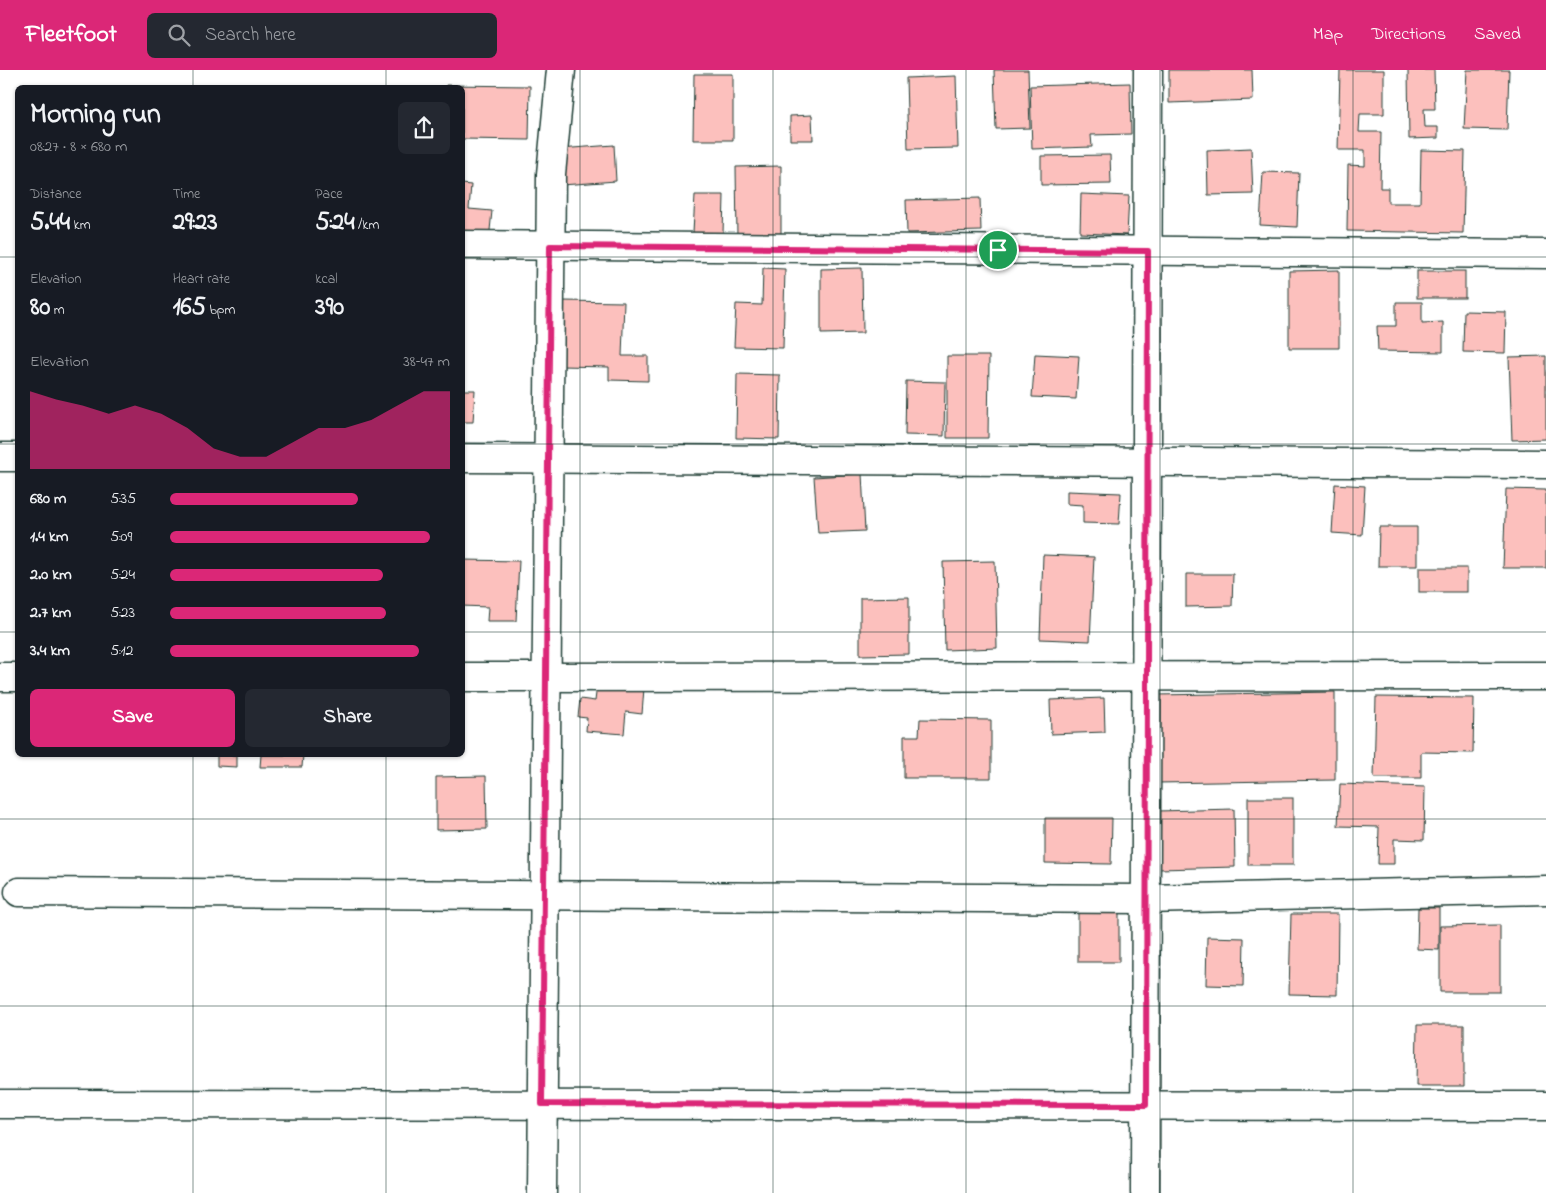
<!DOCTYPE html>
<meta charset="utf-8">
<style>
body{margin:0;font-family:"Indie Flower",sans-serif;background:#242831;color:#f1f3f6;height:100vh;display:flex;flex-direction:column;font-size:19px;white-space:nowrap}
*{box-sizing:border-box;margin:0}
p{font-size:16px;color:#9ea1a6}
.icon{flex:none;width:28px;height:28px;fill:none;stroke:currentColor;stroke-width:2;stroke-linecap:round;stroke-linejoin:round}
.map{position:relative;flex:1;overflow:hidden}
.panel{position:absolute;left:15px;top:15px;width:450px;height:672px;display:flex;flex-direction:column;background:#171b24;border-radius:8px;box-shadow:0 1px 4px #0004}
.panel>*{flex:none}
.pin{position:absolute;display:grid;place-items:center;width:42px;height:42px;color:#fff;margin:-21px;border:2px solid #fff;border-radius:50%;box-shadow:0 1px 5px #0007}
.round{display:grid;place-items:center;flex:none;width:52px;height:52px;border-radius:8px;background:#242831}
.head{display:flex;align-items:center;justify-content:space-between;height:85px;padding:0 15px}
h1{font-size:28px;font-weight:700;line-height:38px}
.figures{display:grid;grid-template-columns:repeat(3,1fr);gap:8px;height:85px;padding:5px 15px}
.figures div{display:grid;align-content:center}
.figures b{font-size:25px;font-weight:700}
.figures small{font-size:14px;font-weight:400}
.figures p{font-size:14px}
.chart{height:140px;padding:10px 15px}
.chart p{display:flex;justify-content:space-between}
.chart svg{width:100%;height:90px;margin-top:5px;fill:#db2777;opacity:.7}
.button{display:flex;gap:10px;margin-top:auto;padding:10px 15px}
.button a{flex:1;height:58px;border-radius:8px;background:#db2777;color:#fff;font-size:20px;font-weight:700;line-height:58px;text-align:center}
.button a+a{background:#242831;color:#f1f3f6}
ul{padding:0 15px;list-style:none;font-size:16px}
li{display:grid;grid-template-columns:80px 60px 1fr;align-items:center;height:38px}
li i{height:12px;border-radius:6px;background:#db2777}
header{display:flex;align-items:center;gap:30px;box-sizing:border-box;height:70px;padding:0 25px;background:#db2777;color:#fff}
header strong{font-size:24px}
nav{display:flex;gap:28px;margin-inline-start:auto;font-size:18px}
.search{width:350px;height:45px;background:#242831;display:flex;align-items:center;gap:12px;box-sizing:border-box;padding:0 18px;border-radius:8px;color:#9ea1a6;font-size:19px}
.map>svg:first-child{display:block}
.building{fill:#fcc0bd;stroke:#1f3d34}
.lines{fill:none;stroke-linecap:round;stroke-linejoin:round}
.minor-casing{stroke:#1f3d34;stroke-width:31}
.minor{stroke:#fff;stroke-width:28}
.route-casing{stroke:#fff;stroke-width:10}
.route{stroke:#db2777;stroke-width:6}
.grid{fill:none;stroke:#1f3d34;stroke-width:1;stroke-opacity:0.55}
</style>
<header>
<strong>Fleetfoot</strong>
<div class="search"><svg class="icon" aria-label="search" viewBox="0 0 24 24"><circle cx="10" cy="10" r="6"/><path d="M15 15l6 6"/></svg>Search here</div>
<nav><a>Map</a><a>Directions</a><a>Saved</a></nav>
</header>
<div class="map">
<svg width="1546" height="1123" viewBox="0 0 1546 1123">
<rect width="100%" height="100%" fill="#fff"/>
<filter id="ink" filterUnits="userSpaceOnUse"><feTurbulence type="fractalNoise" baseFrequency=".02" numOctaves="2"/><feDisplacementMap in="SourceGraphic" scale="10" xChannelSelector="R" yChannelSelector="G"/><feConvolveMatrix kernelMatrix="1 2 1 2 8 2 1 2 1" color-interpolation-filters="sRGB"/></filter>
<g filter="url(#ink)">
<!-- building -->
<g class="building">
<polygon points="994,0 1028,0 1030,58 996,59"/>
<polygon points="1169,0 1252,0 1253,30 1169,33"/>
<polygon points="1340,0 1384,0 1384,44 1360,44 1359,62 1381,62 1380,118 1388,118 1388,133 1420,133 1421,80 1465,81 1463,163 1347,161 1348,95 1365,96 1365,80 1338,80"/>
<polygon points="1408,0 1434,0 1435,39 1424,39 1425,57 1438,57 1438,68 1409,69"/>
<polygon points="1467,0 1509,0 1507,60 1464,59"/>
<polygon points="694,4 733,4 733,70 693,70"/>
<polygon points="956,6 958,78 908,79 906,8"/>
<polygon points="1130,13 1131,64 1091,65 1092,77 1032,79 1030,16"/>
<polygon points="446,15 530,16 529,70 462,69 462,18 446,18"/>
<polygon points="812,45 813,70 790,70 790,46"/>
<polygon points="614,75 616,111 562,115 559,79"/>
<polygon points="1251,78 1253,124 1208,125 1207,80"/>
<polygon points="1110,85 1111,114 1041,115 1041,86"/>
<polygon points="781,96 781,166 737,167 736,97"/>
<polygon points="1263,102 1299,103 1297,157 1260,155"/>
<polygon points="462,114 471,115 469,139 492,141 489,170 462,168"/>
<polygon points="1081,124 1129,126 1127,165 1080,163"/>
<polygon points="695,125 724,125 723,164 693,163"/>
<polygon points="980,128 981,161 907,163 906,130"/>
<polygon points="763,198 785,199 783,278 734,277 736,234 762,235"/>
<polygon points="862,198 863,263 821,264 821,199"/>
<polygon points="1339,200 1339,278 1289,278 1289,201"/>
<rect x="1417" y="201" width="48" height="27"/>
<polygon points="562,231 624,232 622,286 648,286 648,311 609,310 609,297 561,296"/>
<polygon points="1396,232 1422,232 1422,253 1443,252 1443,282 1378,281 1377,256 1396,256"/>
<polygon points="1464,241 1506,242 1505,283 1463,282"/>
<polygon points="1035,284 1079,286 1076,329 1032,327"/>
<polygon points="947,286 989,286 988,368 947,368"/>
<polygon points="1546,286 1546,369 1512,370 1509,287"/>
<polygon points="737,304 780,305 779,369 736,368"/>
<polygon points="906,311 945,312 944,366 905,365"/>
<polygon points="462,320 475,320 473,352 462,352"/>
<polygon points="862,404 865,461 818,463 814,407"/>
<polygon points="1335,414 1365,416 1362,465 1332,463"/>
<polygon points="1506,419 1546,420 1546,498 1503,498"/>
<polygon points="1067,421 1121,423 1119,454 1083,453 1083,435 1067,434"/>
<polygon points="1379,457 1417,457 1417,496 1378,496"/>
<polygon points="1043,485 1094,487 1090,571 1040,569"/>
<polygon points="462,490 519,491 516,551 487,551 488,537 462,536"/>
<polygon points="995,491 997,578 945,580 943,492"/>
<rect x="1419" y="498" width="48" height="24"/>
<polygon points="1186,504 1233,504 1232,536 1186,537"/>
<polygon points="909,527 909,584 860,585 860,528"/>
<polygon points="597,615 644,618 642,644 626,642 624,664 586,661 587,648 578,647 580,629 595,631"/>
<polygon points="1335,622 1335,710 1157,713 1156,625"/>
<polygon points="1376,627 1474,628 1473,683 1421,682 1421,708 1374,708"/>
<polygon points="1104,628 1105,662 1051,664 1050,630"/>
<polygon points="920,649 991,650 991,708 904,708 904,666 919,666"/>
<polygon points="217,685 237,685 237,697 217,696"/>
<polygon points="261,685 303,685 302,697 260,697"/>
<polygon points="486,706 487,759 436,760 436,707"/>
<polygon points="1340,714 1425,717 1424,770 1394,769 1394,794 1378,794 1379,757 1338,756"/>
<rect x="1248" y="728" width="45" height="67"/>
<polygon points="1234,739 1235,797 1159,799 1158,741"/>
<polygon points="1045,748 1112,748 1111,794 1045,793"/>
<polygon points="1418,838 1439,838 1439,880 1417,879"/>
<polygon points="1119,841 1119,892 1078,892 1078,842"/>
<polygon points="1291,844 1338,844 1337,925 1289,924"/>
<polygon points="1500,855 1500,922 1440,922 1440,856"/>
<polygon points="1207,867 1244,868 1243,916 1206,915"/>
<polygon points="1417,955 1464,955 1464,1016 1416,1016"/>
</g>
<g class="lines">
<!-- minor casing -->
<g class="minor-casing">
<g id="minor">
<polyline points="462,175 1546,184"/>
<polyline points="0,387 18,387"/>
<polyline points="462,388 1546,394"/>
<polyline points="0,607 18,607"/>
<polyline points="462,607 1546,606"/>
<polyline points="19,822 1146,829 1546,820"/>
<polyline points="0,1034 1546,1036"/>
<polyline points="542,1123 551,104 561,0"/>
<polyline points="1145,1123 1148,0"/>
</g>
</g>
<!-- minor -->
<use href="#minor" class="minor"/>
</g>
</g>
<g class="lines" filter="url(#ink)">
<!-- route casing -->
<g class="route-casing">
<polygon id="route" points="550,176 1148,181 1146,1035 542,1034"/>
</g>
<!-- route -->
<use href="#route" class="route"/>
</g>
<!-- grid -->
<path class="grid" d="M193 0V18M386 0V18M580 0V1123M773 0V1123M966 0V1123M1160 0V1123M1353 0V1123M0 187H18M462 187H1546M0 374H18M462 374H1546M0 562H18M462 562H1546M193 685V1123M386 685V1123M0 749H1546M0 936H1546"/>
</svg>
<div class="pin" style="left:998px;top:180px;background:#1e9e55"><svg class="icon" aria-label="arrive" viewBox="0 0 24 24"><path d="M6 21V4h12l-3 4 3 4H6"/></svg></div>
<section class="panel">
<div class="head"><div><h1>Morning run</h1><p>08:27 · 8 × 680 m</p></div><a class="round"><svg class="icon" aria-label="share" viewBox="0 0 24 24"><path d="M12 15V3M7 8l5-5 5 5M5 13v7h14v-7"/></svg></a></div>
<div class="figures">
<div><p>Distance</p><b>5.44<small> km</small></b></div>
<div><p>Time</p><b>29:23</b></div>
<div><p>Pace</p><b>5:24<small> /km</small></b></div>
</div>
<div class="figures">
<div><p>Elevation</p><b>80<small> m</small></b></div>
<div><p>Heart rate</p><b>165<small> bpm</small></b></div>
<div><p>kcal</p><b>390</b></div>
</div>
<div class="chart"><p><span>Elevation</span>38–47 m</p>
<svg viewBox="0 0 160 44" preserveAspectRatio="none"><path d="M0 44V6L10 10L20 13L30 17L40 13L50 17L60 24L70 34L80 38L90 38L100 31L110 24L120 24L130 20L140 13L150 6L160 6V44z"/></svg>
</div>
<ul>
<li><b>680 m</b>5:35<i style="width:67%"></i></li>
<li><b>1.4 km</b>5:09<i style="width:93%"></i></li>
<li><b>2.0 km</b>5:24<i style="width:76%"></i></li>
<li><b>2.7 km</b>5:23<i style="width:77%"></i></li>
<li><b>3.4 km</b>5:12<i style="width:89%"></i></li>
</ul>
<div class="button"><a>Save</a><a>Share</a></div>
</section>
</div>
